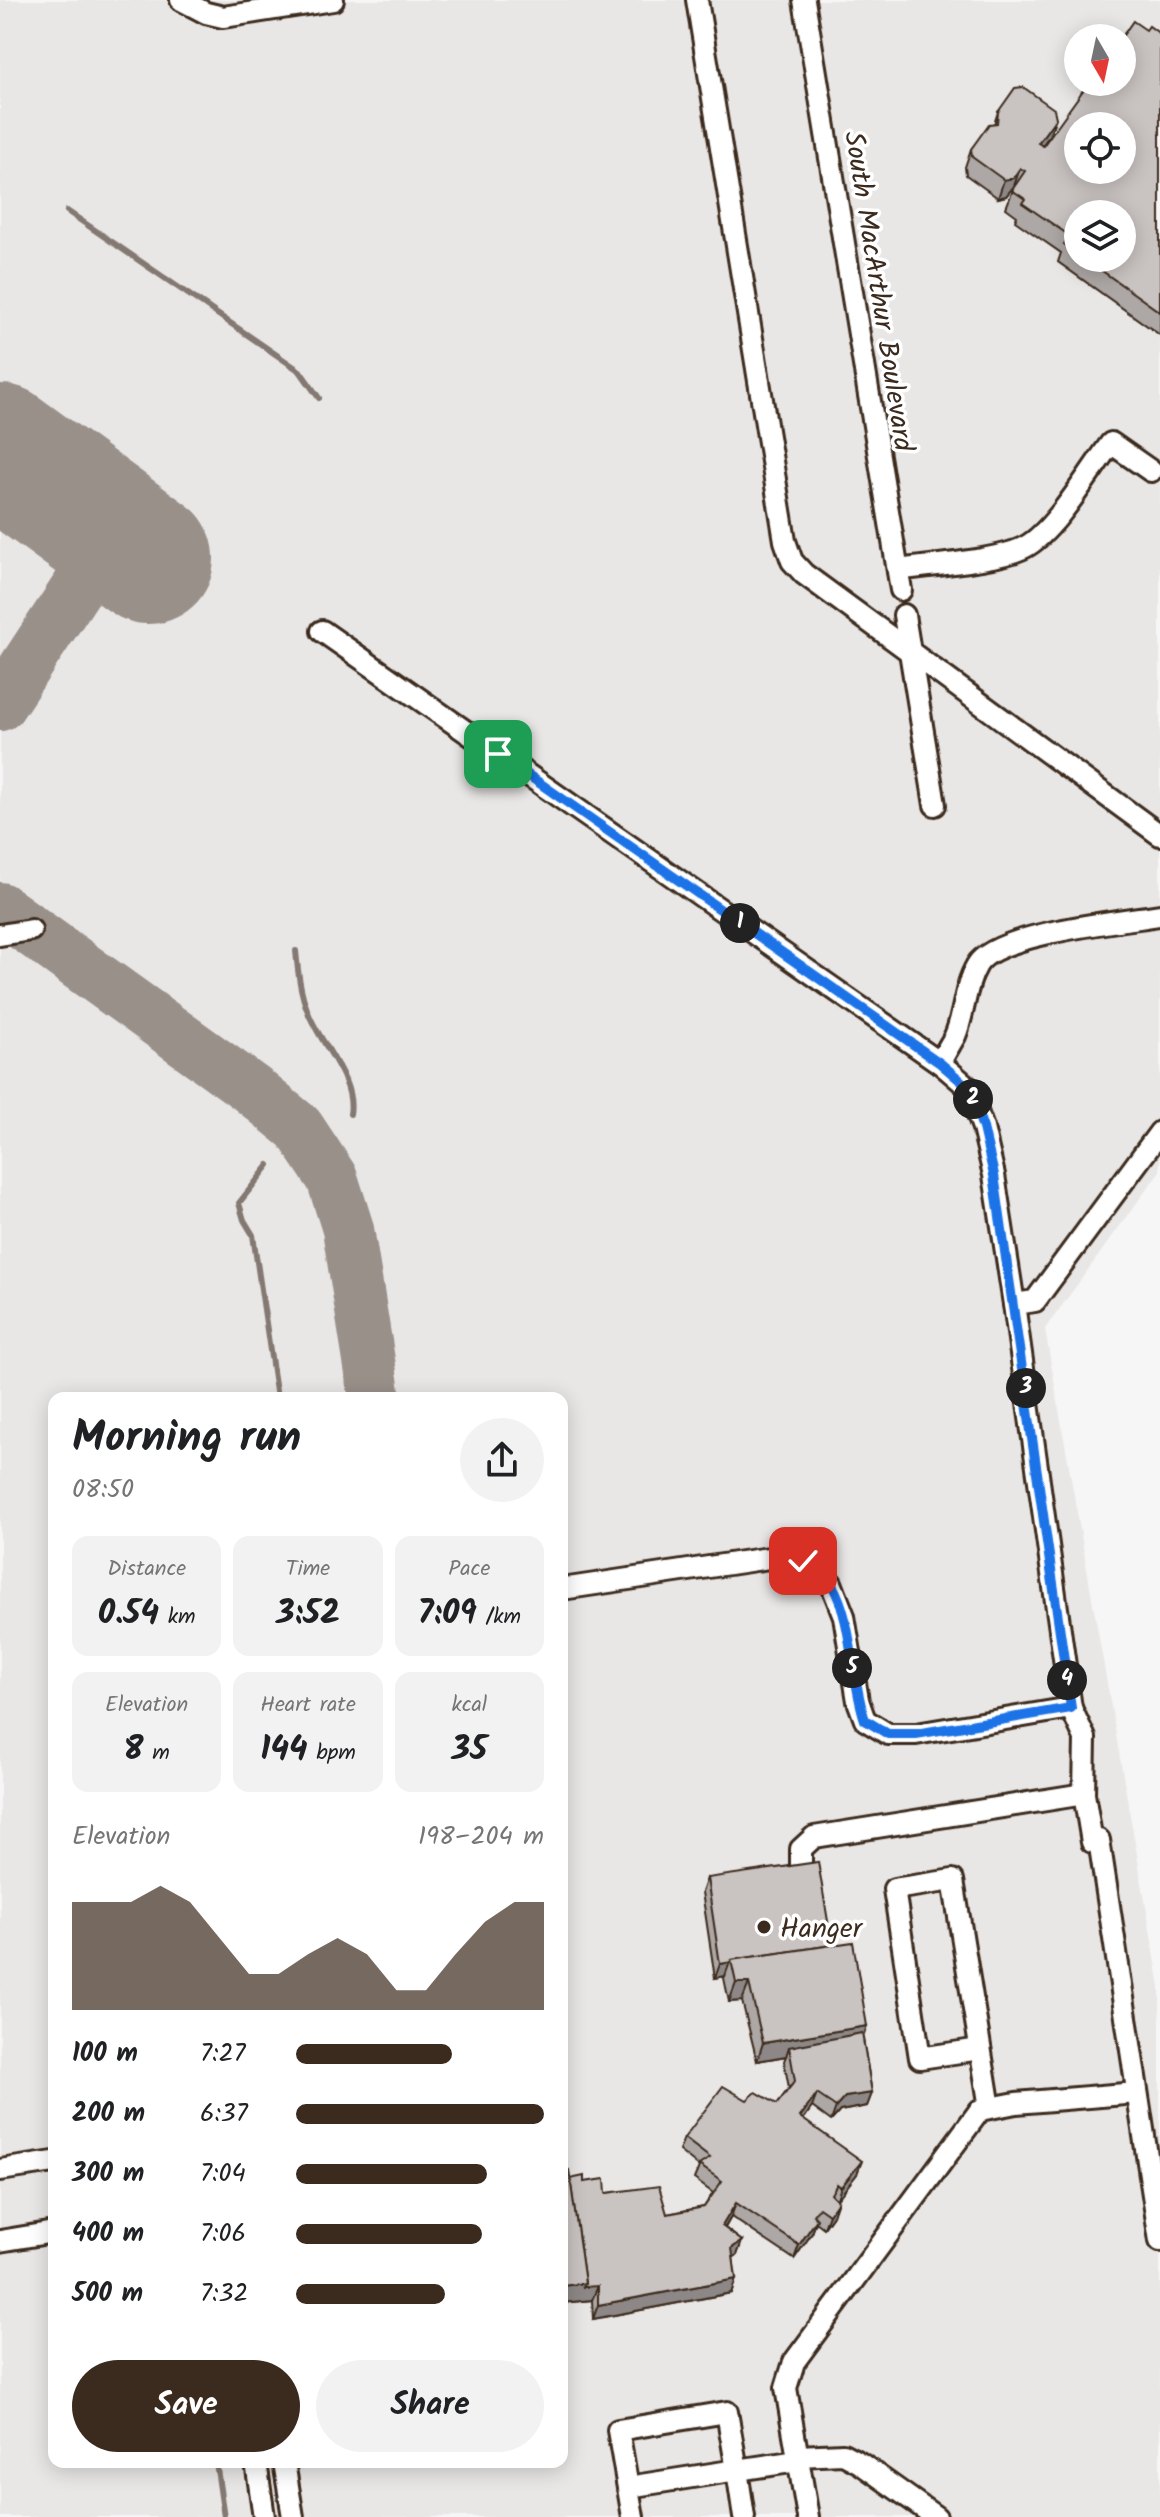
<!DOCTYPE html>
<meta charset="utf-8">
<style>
body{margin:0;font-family:Kalam,sans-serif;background:#f2f2f2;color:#202124;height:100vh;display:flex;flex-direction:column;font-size:30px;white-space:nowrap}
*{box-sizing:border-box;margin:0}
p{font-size:26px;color:#757577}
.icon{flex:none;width:44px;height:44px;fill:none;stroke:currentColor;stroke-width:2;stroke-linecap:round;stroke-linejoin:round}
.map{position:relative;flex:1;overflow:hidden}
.side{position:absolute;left:48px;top:1392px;width:520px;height:1076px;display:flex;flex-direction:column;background:#fff;border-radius:16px;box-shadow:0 4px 20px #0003}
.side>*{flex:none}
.needle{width:52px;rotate:171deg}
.controls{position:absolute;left:1064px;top:24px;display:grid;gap:16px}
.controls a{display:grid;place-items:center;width:72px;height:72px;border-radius:50%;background:#fff;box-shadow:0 4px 20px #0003;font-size:40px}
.pin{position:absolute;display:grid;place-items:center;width:68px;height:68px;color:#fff;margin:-34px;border-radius:16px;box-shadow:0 4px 12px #0006}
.km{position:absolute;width:40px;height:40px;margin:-20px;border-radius:50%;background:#222;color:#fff;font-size:22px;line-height:40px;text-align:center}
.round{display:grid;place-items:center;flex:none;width:84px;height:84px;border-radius:42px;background:#f2f2f2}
.head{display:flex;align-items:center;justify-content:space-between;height:136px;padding:0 24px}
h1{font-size:44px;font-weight:700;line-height:60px}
.stats{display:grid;grid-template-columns:repeat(3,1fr);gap:12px;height:136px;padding:8px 24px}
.stats div{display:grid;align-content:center;border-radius:16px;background:#f2f2f2;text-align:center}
.stats b{font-size:34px;font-weight:700}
.stats small{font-size:22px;font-weight:400}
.stats p{font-size:22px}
.chart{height:224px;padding:16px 24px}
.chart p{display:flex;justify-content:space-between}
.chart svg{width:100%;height:144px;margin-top:8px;fill:#3b2a1e;opacity:.7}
.cta{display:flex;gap:16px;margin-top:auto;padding:16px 24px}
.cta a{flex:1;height:92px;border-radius:48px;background:#3b2a1e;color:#fff;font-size:32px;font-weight:700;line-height:92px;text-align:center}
.cta a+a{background:#f2f2f2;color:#202124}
ul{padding:0 24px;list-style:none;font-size:26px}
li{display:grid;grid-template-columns:128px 96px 1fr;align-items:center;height:60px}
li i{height:20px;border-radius:10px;background:#3b2a1e}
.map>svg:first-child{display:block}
.built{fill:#e9e7e6;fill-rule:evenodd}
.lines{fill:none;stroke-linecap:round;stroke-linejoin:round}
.stream{stroke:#847972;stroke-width:6}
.taxiway{stroke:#99908a;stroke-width:52}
.runway{stroke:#99908a;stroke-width:132}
.minor-casing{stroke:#3b2a1e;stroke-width:26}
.minor{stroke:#fff;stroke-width:20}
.wall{fill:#ada8a6;stroke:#3b2a1e;stroke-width:2;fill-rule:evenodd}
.shaded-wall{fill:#8d8887;stroke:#3b2a1e;stroke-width:2}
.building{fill:#c9c3c1;stroke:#3b2a1e;stroke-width:2;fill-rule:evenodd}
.route-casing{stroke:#fff;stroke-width:16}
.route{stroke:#1a73e8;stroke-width:10}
.poi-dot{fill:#3b2a1e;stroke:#fff;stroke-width:3}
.labels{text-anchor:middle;stroke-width:7;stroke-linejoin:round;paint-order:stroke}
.street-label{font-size:28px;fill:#3b2a1e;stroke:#fff}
.poi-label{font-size:28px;fill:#3b2a1e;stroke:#fff;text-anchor:start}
</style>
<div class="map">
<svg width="1160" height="2517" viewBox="0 0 1160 2517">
<rect width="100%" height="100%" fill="#f7f6f6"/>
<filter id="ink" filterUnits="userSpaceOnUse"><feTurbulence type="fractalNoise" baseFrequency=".0125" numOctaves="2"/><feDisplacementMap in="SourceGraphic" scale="16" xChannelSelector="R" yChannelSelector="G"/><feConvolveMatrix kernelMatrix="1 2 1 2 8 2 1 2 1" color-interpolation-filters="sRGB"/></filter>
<g filter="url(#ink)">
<!-- built -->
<path class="built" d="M0 0H1160V1171L1045 1329 1160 1986V2517H0ZM1078 38H1122V82H1078ZM1078 126H1122V170H1078ZM1078 214H1122V258H1078ZM54 1398H562V2462H54Z"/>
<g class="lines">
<!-- stream -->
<g class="stream">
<polyline points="67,211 300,371 319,398"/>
<path d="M296 951C298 972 300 992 308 1012 320 1044 356 1079 350 1114"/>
<polyline points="269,1165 239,1203 244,1220 253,1235 277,1398"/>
<polyline points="216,2462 224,2517"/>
</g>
<!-- taxiway -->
<g class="taxiway">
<polyline points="0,705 113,533"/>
<polyline points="0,908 250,1088 299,1128 332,1178 348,1229 375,1398"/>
</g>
<!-- runway -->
<polyline class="runway" points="0,450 148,558"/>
<!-- minor casing -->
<g class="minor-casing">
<g id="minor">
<polyline points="181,0 206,13 223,17 333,0"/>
<polyline points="697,0 785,541 792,561 804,574 1160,835"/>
<polyline points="804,0 901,590"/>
<path d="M898 570C930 565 998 561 1025 547 1054 532 1090 471 1111 443L1151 471"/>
<polyline points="904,615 935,805"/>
<polyline points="322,631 940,1063"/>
<polyline points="0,935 31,930"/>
<path d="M1014 1304 994 1175 983 1128 968 1087 940 1063C944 1054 950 1045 955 1036 965 1013 964 987 977 965 996 933 1123 921 1160 915"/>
<polyline points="562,1589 769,1558 803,1561 831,1583 844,1616 858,1701 865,1720 888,1734 916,1734 1071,1708"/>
<polyline points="1099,1840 1160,2241"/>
<polyline points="1092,1842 1084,1794 1085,1738 1071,1708 1014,1304 1035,1301 1160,1132"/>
<polyline points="801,1870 801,1849 814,1837 1084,1794"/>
<polyline points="980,2049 920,2058 894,1889 953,1880 990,2108"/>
<polyline points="0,2170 54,2162"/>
<polyline points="0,2241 54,2232"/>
<polyline points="797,2456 843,2454 860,2463 936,2517"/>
<polyline points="256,2462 264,2517"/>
<polyline points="284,2462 293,2517"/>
<polyline points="628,2487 737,2470 744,2517"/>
<polyline points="633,2517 618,2430 727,2412 737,2470 798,2461"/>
<polyline points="808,2517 786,2388 794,2362 980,2110 1016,2103 1137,2093"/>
</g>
</g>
<!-- minor -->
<use href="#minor" class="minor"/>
</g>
<!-- wall -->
<g class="wall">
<path d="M1146 30 1160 34V335L1058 262 1061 253 1015 221 1017 216 1006 208 1014 187V186L1006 196 998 198 966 175 965 167 971 149 994 124 998 112 1049 136 1042 146H1043ZM1078 214 1122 258H1078Z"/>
<polygon points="707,1878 832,1945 863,2039 872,2093 867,2106 840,2111 831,2121 812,2107 803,2120 857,2174 837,2199 833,2215 824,2228 816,2222 812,2233 794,2259 731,2217 725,2228 742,2241 737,2255 733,2258 736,2279 731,2293 593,2319 592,2300 562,2303 562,2171 570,2179 584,2182 606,2193 667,2214 704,2207 713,2193 694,2179 699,2167 679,2151 684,2138 747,2100 777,2104 789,2088 784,2061 786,2056 757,2061 742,2001 729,2002 724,1978 725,1976 715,1978 702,1892"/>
</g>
<!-- shaded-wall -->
<g class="shaded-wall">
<polygon points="1056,118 1049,136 1031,161 1038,143"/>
<polygon points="1020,168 1014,186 1006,196 998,198 1004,180"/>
<polygon points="730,1962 725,1976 715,1978 720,1964"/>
<polygon points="736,1983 749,1983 742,2001 729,2002"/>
<polygon points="867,2026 861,2044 789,2047 786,2056 757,2061 763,2043"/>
<polygon points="872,2093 867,2106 840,2111 831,2121 836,2107 845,2097"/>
<polygon points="817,2094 812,2107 795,2131 800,2117"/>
<polygon points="862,2161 857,2174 836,2201 841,2187"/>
<polygon points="838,2201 833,2215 824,2228 829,2214"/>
<polygon points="736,2203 731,2217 717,2240 722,2226"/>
<polygon points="817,2219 812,2233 794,2259 799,2245"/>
<polygon points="742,2241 737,2255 727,2262 732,2248"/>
<polygon points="736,2279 731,2293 593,2319 598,2305"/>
<polygon points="585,2283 598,2286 592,2300 562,2303 562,2286"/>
</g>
<!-- building -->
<g class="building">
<path d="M1133 21 1146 30 1149 26 1160 34V312L1084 258H1122V214H1078V254L1064 244 1070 236 1022 203 1025 199 1012 190 1025 171 1020 168 1013 178 1004 180 972 157 971 149 989 124 997 123 998 112 1015 88 1023 87 1054 109 1056 118 1038 143 1043 146 1089 82H1122L1121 38ZM1078 126H1122V170H1078Z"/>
<polygon points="818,1862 832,1945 731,1960 732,1962 720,1964 707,1878"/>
<polygon points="853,1942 867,2026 763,2043 749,1983 736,1983 731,1960"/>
<polygon points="862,2033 872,2093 845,2097 836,2107 817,2094 800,2117 862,2161 841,2187 837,2184 831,2194 838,2201 829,2214 819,2207 813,2215 817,2219 799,2245 736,2203 722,2226 742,2241 732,2248 736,2279 598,2305 598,2286 583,2287 585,2283 570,2179 584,2176 584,2182 605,2179 606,2193 659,2186 667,2214 704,2207 722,2181 699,2165 710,2158 684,2138 723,2086 747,2100 756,2092 777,2104 795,2081 789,2047"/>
<polygon points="569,2170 585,2283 562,2286 562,2171"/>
</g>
</g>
<g class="lines" filter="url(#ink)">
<!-- route casing -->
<g class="route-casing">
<path id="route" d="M498 754 940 1063 968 1087 983 1128 994 1175 1071 1708 916 1734H888L865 1720C851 1680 853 1620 832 1585 826 1575 811 1568 803 1561"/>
</g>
<!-- route -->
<use href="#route" class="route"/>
</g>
<!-- markers -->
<circle class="poi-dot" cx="764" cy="1927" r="8"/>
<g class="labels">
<!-- street labels -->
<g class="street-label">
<text transform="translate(880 291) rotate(81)" y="10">South MacArthur Boulevard</text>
</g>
<!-- poi labels -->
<g class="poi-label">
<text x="780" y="1937">Hanger</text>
</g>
</g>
</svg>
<div class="controls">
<a><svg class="needle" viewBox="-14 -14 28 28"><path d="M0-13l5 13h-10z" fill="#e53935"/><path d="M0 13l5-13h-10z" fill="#757577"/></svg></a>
<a><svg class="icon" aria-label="locate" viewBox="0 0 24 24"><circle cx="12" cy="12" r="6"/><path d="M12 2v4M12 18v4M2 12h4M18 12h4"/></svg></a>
<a><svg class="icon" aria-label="layers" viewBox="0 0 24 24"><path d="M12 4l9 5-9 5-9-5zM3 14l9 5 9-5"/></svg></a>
</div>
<div class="pin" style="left:498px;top:754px;background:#1e9e55"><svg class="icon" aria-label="arrive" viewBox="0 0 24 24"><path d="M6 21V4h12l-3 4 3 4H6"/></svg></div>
<div class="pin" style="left:803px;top:1561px;background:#d93025"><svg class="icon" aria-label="check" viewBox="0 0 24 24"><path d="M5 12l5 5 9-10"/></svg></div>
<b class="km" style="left:740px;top:923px">1</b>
<b class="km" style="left:973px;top:1099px">2</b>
<b class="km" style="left:1026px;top:1388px">3</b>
<b class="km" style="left:1067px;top:1680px">4</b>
<b class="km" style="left:852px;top:1668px">5</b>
<section class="side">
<div class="head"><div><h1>Morning run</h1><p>08:50</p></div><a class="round"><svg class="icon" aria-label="share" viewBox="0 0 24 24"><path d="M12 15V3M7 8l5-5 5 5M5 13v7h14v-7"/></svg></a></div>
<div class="stats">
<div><p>Distance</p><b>0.54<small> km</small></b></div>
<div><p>Time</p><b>3:52</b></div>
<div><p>Pace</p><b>7:09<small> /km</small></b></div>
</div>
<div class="stats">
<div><p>Elevation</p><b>8<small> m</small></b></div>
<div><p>Heart rate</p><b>144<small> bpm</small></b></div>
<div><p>kcal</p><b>35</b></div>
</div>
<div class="chart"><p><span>Elevation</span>198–204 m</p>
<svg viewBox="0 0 160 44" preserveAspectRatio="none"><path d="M0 44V11L10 11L20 11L30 6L40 11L50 22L60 33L70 33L80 27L90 22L100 27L110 38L120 38L130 27L140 17L150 11L160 11V44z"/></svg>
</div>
<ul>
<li><b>100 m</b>7:27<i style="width:63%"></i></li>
<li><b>200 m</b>6:37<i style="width:100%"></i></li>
<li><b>300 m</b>7:04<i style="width:77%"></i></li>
<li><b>400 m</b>7:06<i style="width:75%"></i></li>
<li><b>500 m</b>7:32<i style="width:60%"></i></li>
</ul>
<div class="cta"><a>Save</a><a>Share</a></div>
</section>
</div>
